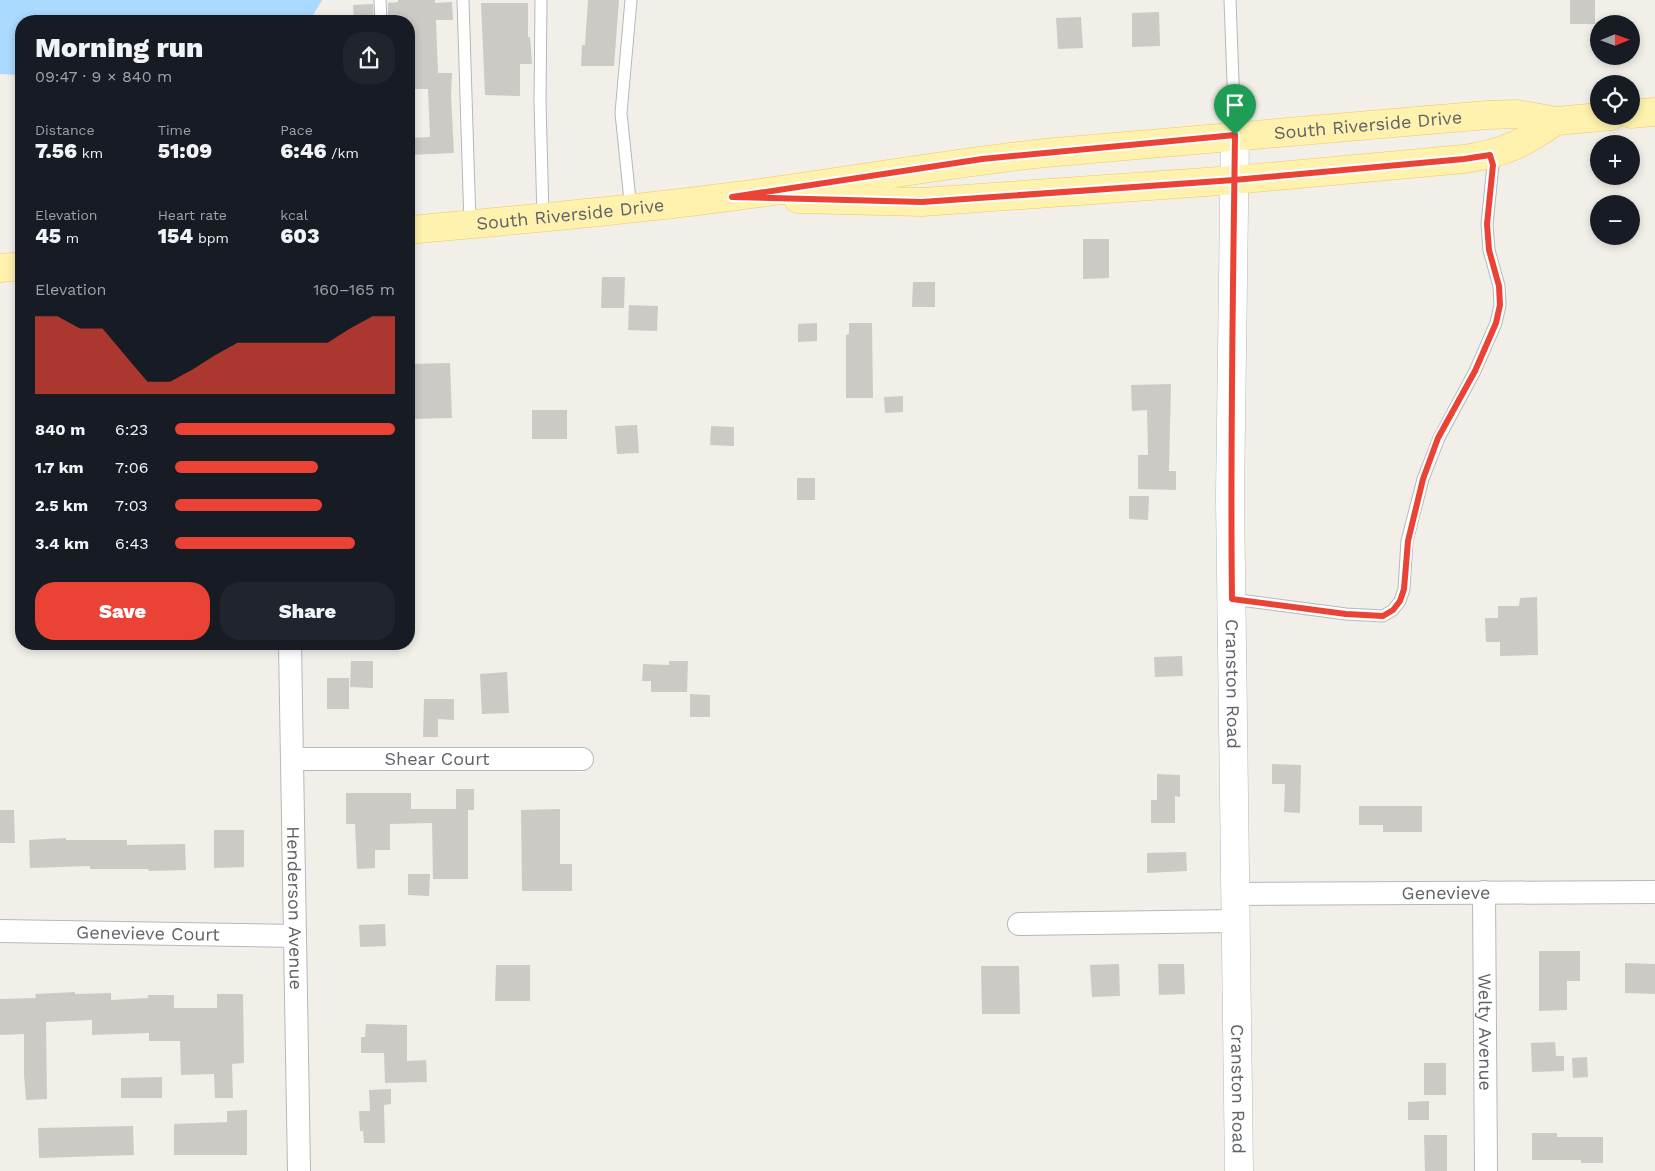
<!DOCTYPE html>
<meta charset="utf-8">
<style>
body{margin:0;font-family:"Work Sans",sans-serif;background:#20242c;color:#f1f3f6;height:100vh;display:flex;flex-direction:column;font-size:19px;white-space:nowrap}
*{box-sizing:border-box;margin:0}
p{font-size:16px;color:#9ea1a6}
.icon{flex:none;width:28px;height:28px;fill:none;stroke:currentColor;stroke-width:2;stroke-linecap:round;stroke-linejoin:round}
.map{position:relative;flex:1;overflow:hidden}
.side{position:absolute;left:15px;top:15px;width:400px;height:635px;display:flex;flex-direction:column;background:#171b24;border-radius:20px;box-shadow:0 2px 8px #0003}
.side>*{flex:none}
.needle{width:32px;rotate:89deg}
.fabs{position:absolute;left:1590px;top:15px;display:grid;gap:10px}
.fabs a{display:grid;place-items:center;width:50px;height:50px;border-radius:50%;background:#171b24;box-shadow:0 2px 8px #0003;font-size:25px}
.pin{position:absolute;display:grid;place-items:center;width:42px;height:42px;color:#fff;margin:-51px -21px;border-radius:50% 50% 50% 0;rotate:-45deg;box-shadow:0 0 5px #0007}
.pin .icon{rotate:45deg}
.round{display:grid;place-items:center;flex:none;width:52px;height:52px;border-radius:20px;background:#20242c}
.summary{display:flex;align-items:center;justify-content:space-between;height:85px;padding:0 20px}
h1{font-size:28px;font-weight:800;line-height:38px}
.stats{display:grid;grid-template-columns:repeat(3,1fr);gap:8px;height:85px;padding:5px 20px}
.stats div{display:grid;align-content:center}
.stats b{font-size:21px;font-weight:800}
.stats small{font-size:14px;font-weight:400}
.stats p{font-size:14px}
.chart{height:140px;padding:10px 20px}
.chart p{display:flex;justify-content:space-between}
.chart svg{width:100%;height:90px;margin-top:5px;fill:#ea4335;opacity:.7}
.cta{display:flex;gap:10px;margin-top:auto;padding:10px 20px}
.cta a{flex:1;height:58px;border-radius:20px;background:#ea4335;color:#fff;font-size:20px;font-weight:800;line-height:58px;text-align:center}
.cta a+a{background:#20242c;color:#f1f3f6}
ul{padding:0 20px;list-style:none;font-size:16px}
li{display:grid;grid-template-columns:80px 60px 1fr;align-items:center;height:38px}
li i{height:12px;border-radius:6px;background:#ea4335}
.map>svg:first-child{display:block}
.water{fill:#aadaff}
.building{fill:#cccac5}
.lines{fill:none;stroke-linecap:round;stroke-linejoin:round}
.service-casing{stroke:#b5b8bc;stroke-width:13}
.minor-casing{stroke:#b5b8bc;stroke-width:24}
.tertiary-casing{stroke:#b5b8bc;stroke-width:29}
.primary-casing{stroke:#f2c960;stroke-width:29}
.service{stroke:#fff;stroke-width:11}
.minor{stroke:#fff;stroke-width:22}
.tertiary{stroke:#fff;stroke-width:28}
.primary{stroke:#fff2af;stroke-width:28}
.route-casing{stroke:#fff;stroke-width:10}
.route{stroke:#ea4335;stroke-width:6}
.labels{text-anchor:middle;stroke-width:4.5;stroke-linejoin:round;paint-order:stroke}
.street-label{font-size:18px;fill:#5f6368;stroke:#fff}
</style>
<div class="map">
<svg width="1655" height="1171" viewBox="0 0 1655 1171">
<rect width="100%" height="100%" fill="#f1efe8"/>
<!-- water -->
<polygon class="water" points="0,0 322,0 312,17 298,21 21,21 21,75 0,74"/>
<!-- building -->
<g class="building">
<polygon points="398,0 435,0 435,3 452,2 453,20 436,20 438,73 452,73 451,95 454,153 409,155 409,138 430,137 428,89 409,89 409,21 388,21 388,3 398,2"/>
<polygon points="588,0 619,0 614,66 581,66 582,45 585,45"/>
<rect x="1570" y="0" width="25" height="24"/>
<polygon points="481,3 528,3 528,37 530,37 532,64 520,64 520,96 485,95"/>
<polygon points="373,4 374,21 354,21 353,5"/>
<polygon points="1159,12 1160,46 1132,47 1132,13"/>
<polygon points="1081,17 1083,48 1058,49 1056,18"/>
<polygon points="1083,239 1109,239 1109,278 1083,279"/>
<polygon points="602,277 625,277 624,308 601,308"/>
<polygon points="913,282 935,282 935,307 912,307"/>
<polygon points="629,305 658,306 657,331 628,330"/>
<polygon points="817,323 817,341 798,342 798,324"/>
<polygon points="849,323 872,323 873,398 846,398 846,335 849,334"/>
<polygon points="450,363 452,418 409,419 409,364"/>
<polygon points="1171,384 1169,471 1176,471 1176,490 1138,489 1138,455 1148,455 1147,410 1132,411 1131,385"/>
<polygon points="903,396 903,412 885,413 884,397"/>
<rect x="532" y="410" width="35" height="29"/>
<polygon points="637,425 639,453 617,454 615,426"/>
<polygon points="711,426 734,427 734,446 710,445"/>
<rect x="797" y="478" width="18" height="22"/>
<polygon points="1129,496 1149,496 1148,520 1129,519"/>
<polygon points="1537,597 1538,655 1500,656 1500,642 1486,642 1485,618 1498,618 1498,606 1519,606 1520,598"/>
<polygon points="1182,656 1183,676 1155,677 1154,657"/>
<polygon points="351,661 373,661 373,688 350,687"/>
<polygon points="669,661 688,661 687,692 651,692 651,681 642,681 643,664 669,665"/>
<polygon points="507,672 509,713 482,714 480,674"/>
<rect x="327" y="678" width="22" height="31"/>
<polygon points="690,694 710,695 710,717 690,717"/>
<polygon points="424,699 454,699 454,720 438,719 438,737 423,737"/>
<polygon points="1272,764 1301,765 1300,813 1284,812 1285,784 1272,784"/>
<polygon points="1157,774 1180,775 1180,797 1175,796 1175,823 1151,823 1151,800 1157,800"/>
<polygon points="456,789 474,789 474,810 468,810 468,879 433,879 432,823 390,824 390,850 375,850 375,868 357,869 355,824 346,824 346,793 411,793 411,809 456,809"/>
<polygon points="1359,806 1422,806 1422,832 1383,832 1383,825 1359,825"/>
<polygon points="560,809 560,864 572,864 572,891 522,891 521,810"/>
<polygon points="0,810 14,810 15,843 0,843"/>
<polygon points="214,830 244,830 244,867 214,868"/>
<polygon points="66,838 66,840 127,840 127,845 185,844 186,870 149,871 148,869 90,869 90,866 30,868 29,840"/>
<polygon points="1186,852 1187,871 1147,873 1147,853"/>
<polygon points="408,874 430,874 429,896 408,895"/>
<polygon points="385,924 386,946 360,947 359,925"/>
<polygon points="1539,951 1580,951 1580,981 1567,981 1567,1010 1539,1011"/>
<polygon points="1625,963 1655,964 1655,994 1625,993"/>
<polygon points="1119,964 1120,996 1092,997 1090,965"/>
<polygon points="1158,964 1184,964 1185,994 1159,995"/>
<polygon points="496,965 530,965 530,1001 495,1001"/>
<polygon points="981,966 1019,966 1020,1014 982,1014"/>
<polygon points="75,992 75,994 111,993 111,1000 148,998 148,995 174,995 174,1008 217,1008 217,994 243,994 244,1063 232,1064 233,1098 215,1098 214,1074 181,1075 180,1041 149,1041 149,1033 92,1035 92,1020 46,1022 47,1099 26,1100 24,1075 24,1034 0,1035 0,999 36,998 35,994"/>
<polygon points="366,1024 407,1025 407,1061 426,1060 427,1082 385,1083 384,1053 361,1053 361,1037 365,1037"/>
<polygon points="1555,1042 1556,1056 1564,1056 1564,1071 1532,1072 1531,1043"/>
<polygon points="1587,1057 1588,1077 1573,1078 1572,1058"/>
<rect x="1424" y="1063" width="22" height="32"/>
<polygon points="162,1077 162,1098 121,1098 121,1078"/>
<polygon points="391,1089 391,1104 384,1105 385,1143 364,1143 363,1131 360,1131 359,1111 370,1111 369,1090"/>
<polygon points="1429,1101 1429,1120 1408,1120 1408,1102"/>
<polygon points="247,1110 247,1155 174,1155 174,1124 227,1122 227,1111"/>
<polygon points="133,1126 134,1155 39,1158 38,1128"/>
<polygon points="1532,1133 1557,1133 1557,1137 1603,1137 1603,1163 1581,1163 1581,1160 1532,1160"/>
<polygon points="1424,1135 1447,1135 1447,1171 1425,1171"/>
</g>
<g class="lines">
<!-- service casing -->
<g class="service-casing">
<g id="service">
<polyline points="380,0 381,21"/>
<polyline points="463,0 470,224"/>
<polyline points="541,0 540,101 543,218"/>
<polyline points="1230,0 1235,135"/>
<polyline points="631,210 621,113 631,0"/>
<polyline points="1232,599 1346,614 1383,616 1393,610 1400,601 1404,589 1407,541 1423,479 1439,438 1475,371 1496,323 1500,305 1499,286 1489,250 1487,224 1493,165 1490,155"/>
</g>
</g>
<!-- minor casing -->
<g class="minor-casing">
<g id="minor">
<path id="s1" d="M290 644 299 1171"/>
<path id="s2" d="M292 759H582"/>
<path id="s3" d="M1484 892 1486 1171"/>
<path id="s4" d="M1236 894 1655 892"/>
<polyline points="1019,924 1236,921"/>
<path id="s5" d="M0 931 295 936"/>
</g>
</g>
<!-- tertiary casing -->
<g class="tertiary-casing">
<g id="tertiary">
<path id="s6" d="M1235 135 1230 497 1239 1171"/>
</g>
</g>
<!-- primary casing -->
<g class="primary-casing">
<g id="primary">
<polyline points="1631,114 1655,112"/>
<path d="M798 199 922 202 1234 180 1464 159C1505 153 1522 144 1556 121"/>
<path id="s7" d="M409 230C516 220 623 211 729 197 835 184 939 164 1045 153L1487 115 1517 114 1556 121 1611 116"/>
<polyline points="0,268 21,266"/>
</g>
</g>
<!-- service -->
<use href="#service" class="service"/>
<!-- minor -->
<use href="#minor" class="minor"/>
<!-- tertiary -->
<use href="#tertiary" class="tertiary"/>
<!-- primary -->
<use href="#primary" class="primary"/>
</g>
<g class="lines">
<!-- route casing -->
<g class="route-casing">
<path id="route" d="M1235 135 982 159 732 197 922 202 1234 180 1464 159 1490 155 1493 165 1487 224 1489 250 1499 286 1500 305 1496 323 1475 371 1438 438 1423 479 1408 541 1404 589 1400 601 1393 610 1383 616 1346 614 1232 599C1230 445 1233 290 1235 135"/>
</g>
<!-- route -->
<use href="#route" class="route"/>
</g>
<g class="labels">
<!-- street labels -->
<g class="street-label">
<text dy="6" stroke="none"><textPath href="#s7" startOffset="965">South Riverside Drive</textPath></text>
<text dy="6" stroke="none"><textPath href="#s7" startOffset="162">South Riverside Drive</textPath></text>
<text dy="6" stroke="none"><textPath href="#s6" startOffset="549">Cranston Road</textPath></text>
<text dy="6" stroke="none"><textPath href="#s2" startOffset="145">Shear Court</textPath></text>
<text dy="6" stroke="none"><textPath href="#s4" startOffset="210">Genevieve</textPath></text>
<text dy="6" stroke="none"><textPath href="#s1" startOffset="264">Henderson Avenue</textPath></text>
<text dy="6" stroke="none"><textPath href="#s5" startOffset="148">Genevieve Court</textPath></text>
<text dy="6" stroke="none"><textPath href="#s3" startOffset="140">Welty Avenue</textPath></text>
<text dy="6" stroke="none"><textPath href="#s6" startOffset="954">Cranston Road</textPath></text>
</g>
</g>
</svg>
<div class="fabs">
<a><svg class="needle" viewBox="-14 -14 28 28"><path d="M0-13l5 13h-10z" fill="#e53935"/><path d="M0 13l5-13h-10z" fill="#9ea1a6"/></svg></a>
<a><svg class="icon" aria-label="locate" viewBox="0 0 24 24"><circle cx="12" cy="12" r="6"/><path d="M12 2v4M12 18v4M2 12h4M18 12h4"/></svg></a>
<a>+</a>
<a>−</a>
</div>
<div class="pin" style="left:1235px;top:135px;background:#1e9e55"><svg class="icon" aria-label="arrive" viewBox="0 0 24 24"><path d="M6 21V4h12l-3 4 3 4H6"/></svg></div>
<section class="side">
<div class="summary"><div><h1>Morning run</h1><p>09:47 · 9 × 840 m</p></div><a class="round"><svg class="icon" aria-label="share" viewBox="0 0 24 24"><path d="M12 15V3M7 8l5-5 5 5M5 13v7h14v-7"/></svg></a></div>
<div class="stats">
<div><p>Distance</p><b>7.56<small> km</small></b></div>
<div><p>Time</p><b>51:09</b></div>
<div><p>Pace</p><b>6:46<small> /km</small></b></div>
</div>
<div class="stats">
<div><p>Elevation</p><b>45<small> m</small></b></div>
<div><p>Heart rate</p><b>154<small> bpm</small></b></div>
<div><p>kcal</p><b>603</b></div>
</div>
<div class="chart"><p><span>Elevation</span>160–165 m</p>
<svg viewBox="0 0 160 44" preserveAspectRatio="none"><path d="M0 44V6L10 6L20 12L30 12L40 25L50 38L60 38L70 32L80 25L90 19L100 19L110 19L120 19L130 19L140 12L150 6L160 6V44z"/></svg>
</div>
<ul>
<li><b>840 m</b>6:23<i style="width:100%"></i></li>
<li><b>1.7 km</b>7:06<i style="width:65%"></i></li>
<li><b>2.5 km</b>7:03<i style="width:67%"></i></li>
<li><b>3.4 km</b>6:43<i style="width:82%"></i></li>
</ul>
<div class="cta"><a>Save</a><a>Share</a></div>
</section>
</div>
